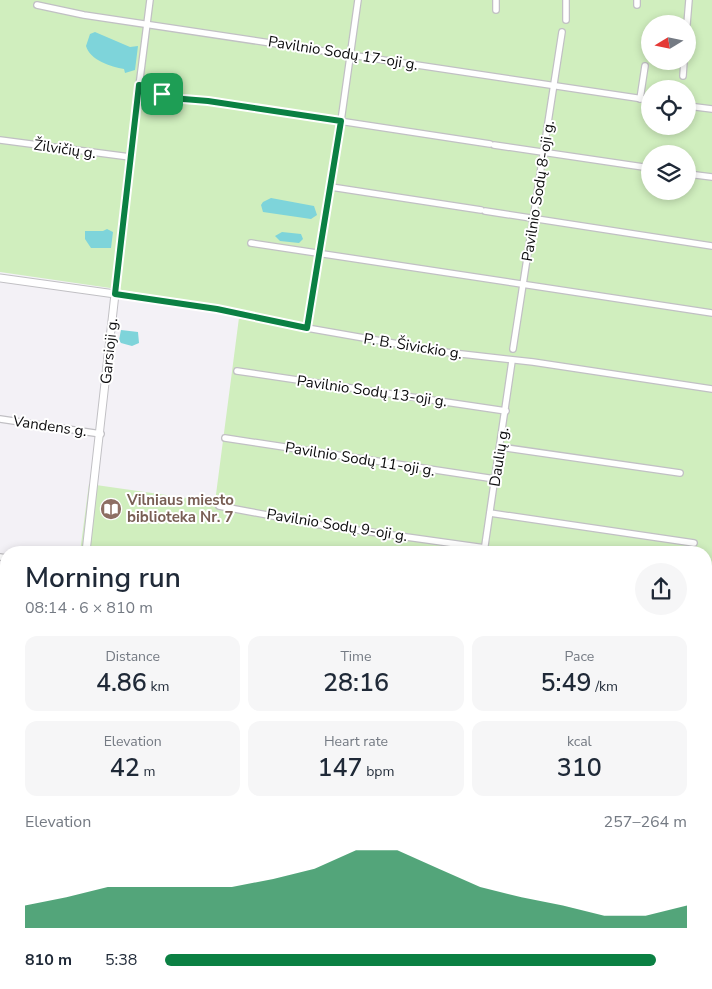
<!DOCTYPE html>
<meta charset="utf-8">
<style>
body{margin:0;font-family:"Nunito Sans",sans-serif;background:#f6f6f7;color:#1f2937;height:100vh;display:flex;flex-direction:column;font-size:19px;white-space:nowrap}
*{box-sizing:border-box;margin:0}
p{font-size:16px;color:#747a83}
.icon{flex:none;width:28px;height:28px;fill:none;stroke:currentColor;stroke-width:2;stroke-linecap:round;stroke-linejoin:round}
.map{position:relative;flex:1;overflow:hidden}
.details{position:absolute;left:0px;top:546px;width:712px;height:444px;display:flex;flex-direction:column;background:#fff;border-radius:20px 20px 0 0;box-shadow:0 2px 8px #0003}
.details>*{flex:none}
.needle{width:32px;rotate:260deg}
.controls{position:absolute;left:641px;top:15px;display:grid;gap:10px}
.controls a{display:grid;place-items:center;width:55px;height:55px;border-radius:50%;background:#fff;box-shadow:0 2px 8px #0003;font-size:25px}
.pin{position:absolute;display:grid;place-items:center;width:42px;height:42px;color:#fff;margin:-21px;border-radius:10px;box-shadow:0 2px 8px #0006}
.round{display:grid;place-items:center;flex:none;width:52px;height:52px;border-radius:26px;background:#f6f6f7}
.summary{display:flex;align-items:center;justify-content:space-between;height:85px;padding:0 25px}
h1{font-size:28px;font-weight:600;line-height:38px}
.stats{display:grid;grid-template-columns:repeat(3,1fr);gap:8px;height:85px;padding:5px 25px}
.stats div{display:grid;align-content:center;border-radius:12px;background:#f6f6f7;text-align:center}
.stats b{font-size:25px;font-weight:600}
.stats small{font-size:14px;font-weight:400}
.stats p{font-size:14px}
.chart{height:140px;padding:10px 25px}
.chart p{display:flex;justify-content:space-between}
.chart svg{width:100%;height:90px;margin-top:5px;fill:#0b8043;opacity:.7}
ul{padding:0 25px;list-style:none;font-size:16px}
li{display:grid;grid-template-columns:80px 60px 1fr;align-items:center;height:38px}
li i{height:12px;border-radius:6px;background:#0b8043}
.map>svg:first-child{display:block}
.green{fill:#d0eebe;fill-rule:evenodd}
.water{fill:#7ed4da}
.lines{fill:none;stroke-linecap:round;stroke-linejoin:round}
.minor-casing{stroke:#c1c0c4;stroke-width:8}
.tertiary-casing{stroke:#c1c0c4;stroke-width:9}
.minor{stroke:#fff;stroke-width:5.5}
.tertiary{stroke:#fff;stroke-width:7}
.route-casing{stroke:#fff;stroke-width:10}
.route{stroke:#0b8043;stroke-width:6}
.labels{text-anchor:middle;stroke-width:4;stroke-linejoin:round;paint-order:stroke}
.street-label{font-size:15px;fill:#0c0c0d;stroke:#fff}
.education-label{font-size:15px;font-weight:bold;fill:#785e54;stroke:#fff;text-anchor:start}
</style>
<div class="map">
<svg width="712" height="989" viewBox="0 0 712 989">
<rect width="100%" height="100%" fill="#f3f1f6"/>
<!-- green -->
<path class="green" d="M0 0H712V989H0V667L6 664V984H706V552H80L89 484 215 502 240 310 110 288 0 272ZM650 24H688V61H650ZM650 89H688V126H650ZM650 154H688V191H650Z"/>
<!-- water -->
<g class="water">
<path d="M95 32 130 47 138 46 135 70 125 73 124 69C111 67 90 60 86 46L90 34Z"/>
<polygon points="271,198 314,206 317,215 311,219 263,212 261,205 263,202"/>
<polygon points="107,229 113,232 111,248 91,248 85,239 85,231 103,231"/>
<polygon points="282,232 301,234 303,239 299,243 280,241 275,236"/>
<polygon points="121,330 138,332 139,343 132,346 121,343 119,340"/>
</g>
<g class="lines">
<!-- minor casing -->
<g class="minor-casing">
<g id="minor">
<polyline points="150,0 130,157 115,294 217,309 307,328 444,352 533,362 712,389"/>
<polyline points="496,0 496,10"/>
<polyline points="566,0 566,20"/>
<polyline points="637,0 637,5"/>
<polyline points="37,5 84,15 650,100"/>
<polyline points="687,24 689,0"/>
<polyline points="683,76 684,61"/>
<polyline points="139,85 152,87 171,98 208,101 490,144"/>
<polyline points="640,99 645,66"/>
<polyline points="688,106 712,109"/>
<polyline points="0,140 130,157"/>
<polyline points="494,145 650,168"/>
<polyline points="688,174 712,177"/>
<polyline points="331,187 481,210"/>
<polyline points="485,211 712,246"/>
<polyline points="251,243 712,313"/>
<polyline points="307,328 341,121 358,0"/>
<polyline points="513,349 562,32"/>
<polyline points="237,371 506,411"/>
<polyline points="0,419 101,434"/>
<polyline points="225,438 495,479"/>
<polyline points="500,447 680,473"/>
<polyline points="219,506 321,525 485,548"/>
<polyline points="490,513 694,543"/>
<polyline points="484,552 512,361"/>
<polyline points="0,557 6,558"/>
<path d="M333 984C359 988 385 985 411 989"/>
<polyline points="660,984 663,989"/>
<polyline points="308,989 311,984"/>
<polyline points="427,989 428,984"/>
<polyline points="566,989 567,984"/>
</g>
</g>
<!-- tertiary casing -->
<g class="tertiary-casing">
<g id="tertiary">
<polyline points="0,278 115,294 86,552"/>
<polyline points="377,984 379,989"/>
</g>
</g>
<!-- minor -->
<use href="#minor" class="minor"/>
<!-- tertiary -->
<use href="#tertiary" class="tertiary"/>
</g>
<g class="lines">
<!-- route casing -->
<g class="route-casing">
<polygon id="route" points="139,85 152,87 171,98 208,101 341,121 307,328 217,309 115,294"/>
</g>
<!-- route -->
<use href="#route" class="route"/>
</g>
<!-- icons -->
<defs>
<g id="library-disc" transform="scale(1.125)"><circle r="9.5" fill="#8d6e63" stroke="#fff"/><path d="M-6-4Q-3-5.5-.7-3.5V5Q-3 3-6 4ZM6-4Q3-5.5 .7-3.5V5Q3 3 6 4Z" fill="#fff"/></g>
</defs>
<g fill-rule="evenodd">
<use href="#library-disc" x="111" y="509"/>
</g>
<g class="labels">
<!-- street labels -->
<g class="street-label">
<text transform="translate(343 53) rotate(9)" y="5">Pavilnio Sodų 17-oji g.</text>
<text transform="translate(65 149) rotate(8)" y="5">Žilvičių g.</text>
<text transform="translate(538 191) rotate(-81)" y="5">Pavilnio Sodų 8-oji g.</text>
<text transform="translate(413 346) rotate(9)" y="5">P. B. Šivickio g.</text>
<text transform="translate(109 351) rotate(-84)" y="5">Garsioji g.</text>
<text transform="translate(372 391) rotate(8)" y="5">Pavilnio Sodų 13-oji g.</text>
<text transform="translate(50 426) rotate(8)" y="5">Vandens g.</text>
<text transform="translate(499 457) rotate(-81)" y="5">Daulių g.</text>
<text transform="translate(360 459) rotate(9)" y="5">Pavilnio Sodų 11-oji g.</text>
<text transform="translate(337 525) rotate(9)" y="5">Pavilnio Sodų 9-oji g.</text>
</g>
<!-- education labels -->
<g class="education-label">
<text x="127" y="505">Vilniaus miesto<tspan x="127" dy="17">biblioteka Nr. 7</tspan></text>
</g>
</g>
</svg>
<div class="controls">
<a><svg class="needle" viewBox="-14 -14 28 28"><path d="M0-13l5 13h-10z" fill="#e53935"/><path d="M0 13l5-13h-10z" fill="#747a83"/></svg></a>
<a><svg class="icon" aria-label="locate" viewBox="0 0 24 24"><circle cx="12" cy="12" r="6"/><path d="M12 2v4M12 18v4M2 12h4M18 12h4"/></svg></a>
<a><svg class="icon" aria-label="layers" viewBox="0 0 24 24"><path d="M12 4l9 5-9 5-9-5zM3 14l9 5 9-5"/></svg></a>
</div>
<div class="pin" style="left:162px;top:94px;background:#1e9e55"><svg class="icon" aria-label="arrive" viewBox="0 0 24 24"><path d="M6 21V4h12l-3 4 3 4H6"/></svg></div>
<section class="details">
<div class="summary"><div><h1>Morning run</h1><p>08:14 · 6 × 810 m</p></div><a class="round"><svg class="icon" aria-label="share" viewBox="0 0 24 24"><path d="M12 15V3M7 8l5-5 5 5M5 13v7h14v-7"/></svg></a></div>
<div class="stats">
<div><p>Distance</p><b>4.86<small> km</small></b></div>
<div><p>Time</p><b>28:16</b></div>
<div><p>Pace</p><b>5:49<small> /km</small></b></div>
</div>
<div class="stats">
<div><p>Elevation</p><b>42<small> m</small></b></div>
<div><p>Heart rate</p><b>147<small> bpm</small></b></div>
<div><p>kcal</p><b>310</b></div>
</div>
<div class="chart"><p><span>Elevation</span>257–264 m</p>
<svg viewBox="0 0 160 44" preserveAspectRatio="none"><path d="M0 44V33L10 29L20 24L30 24L40 24L50 24L60 20L70 15L80 6L90 6L100 15L110 24L120 29L130 33L140 38L150 38L160 33V44z"/></svg>
</div>
<ul>
<li><b>810 m</b>5:38<i style="width:94%"></i></li>
</ul>
</section>
</div>
